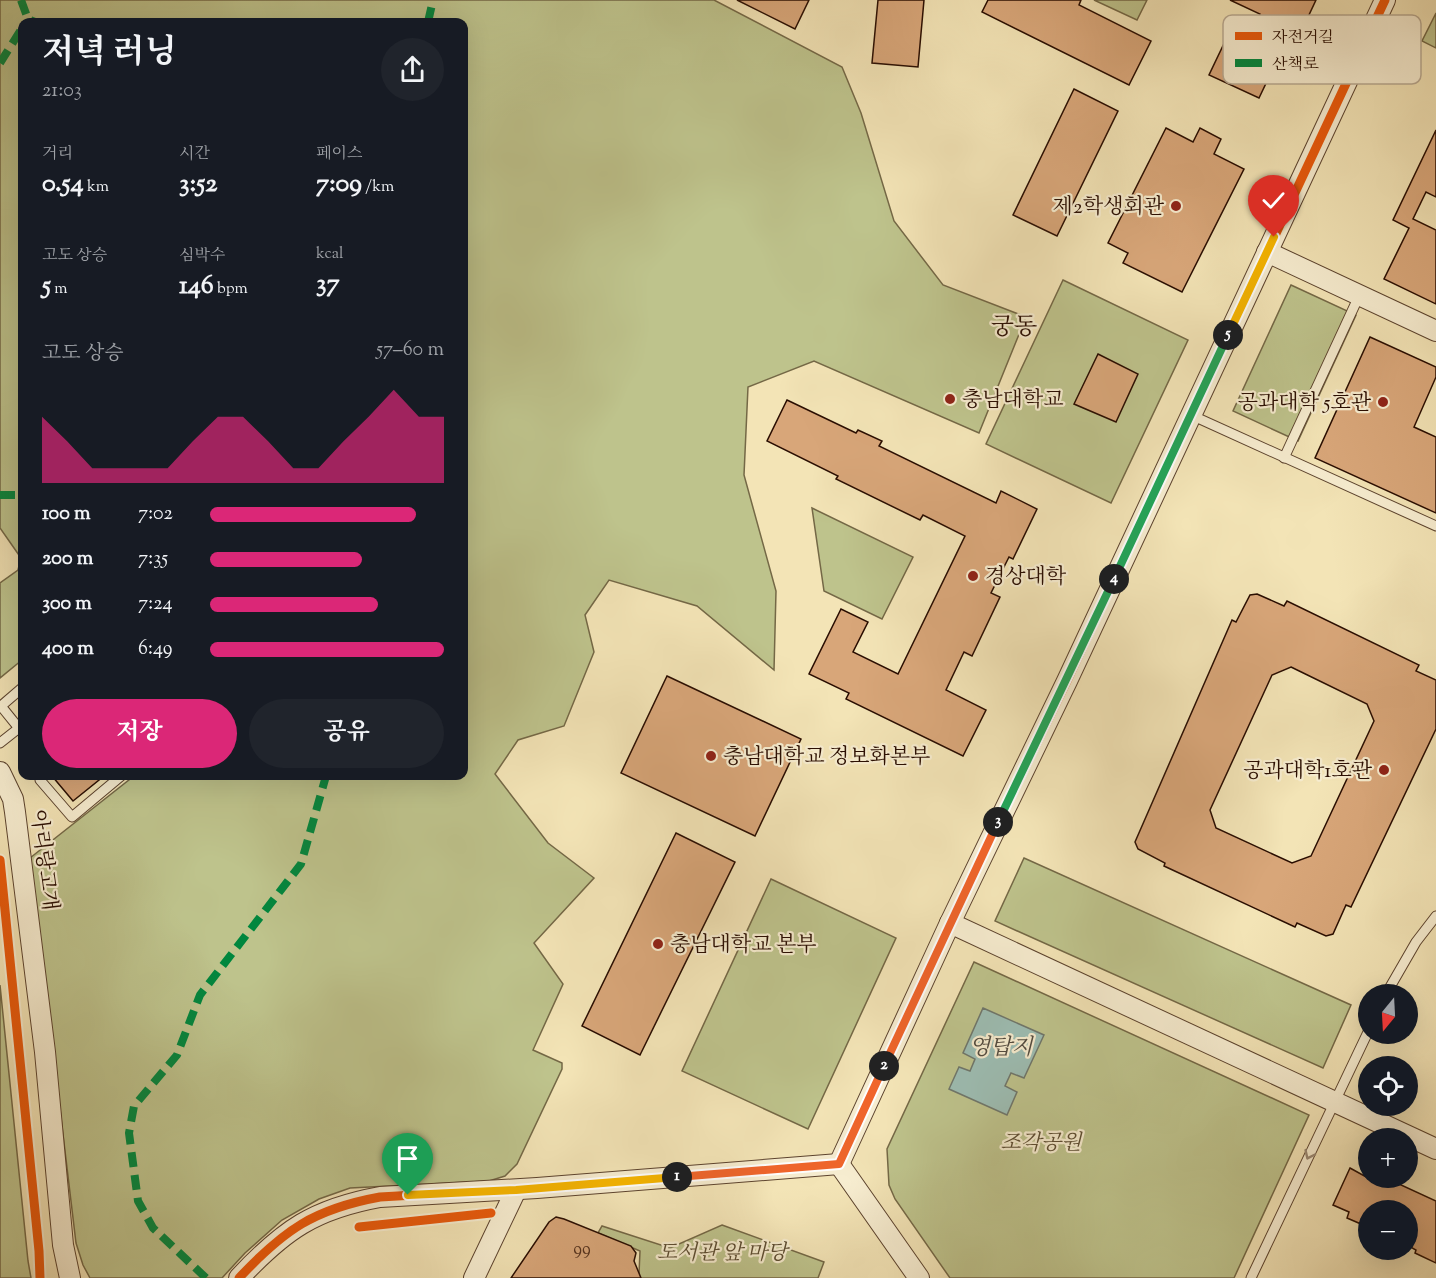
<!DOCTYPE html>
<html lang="ko">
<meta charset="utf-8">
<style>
body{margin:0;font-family:"Sorts Mill Goudy","Noto Serif KR",serif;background:#20242c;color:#f1f3f6;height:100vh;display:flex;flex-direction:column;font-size:22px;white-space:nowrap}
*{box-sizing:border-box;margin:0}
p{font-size:20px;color:#9ea1a6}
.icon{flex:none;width:33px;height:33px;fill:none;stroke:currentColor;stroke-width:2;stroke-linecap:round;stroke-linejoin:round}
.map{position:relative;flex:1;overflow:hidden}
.sheet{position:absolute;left:18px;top:18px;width:450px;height:762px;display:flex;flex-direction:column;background:#171b24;border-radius:12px;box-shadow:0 6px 24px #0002}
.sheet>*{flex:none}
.needle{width:39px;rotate:198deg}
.controls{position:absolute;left:1358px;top:984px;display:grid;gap:12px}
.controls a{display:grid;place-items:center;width:60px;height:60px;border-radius:50%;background:#171b24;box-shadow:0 6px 24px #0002;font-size:30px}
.pin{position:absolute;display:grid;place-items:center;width:51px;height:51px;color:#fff;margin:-62px -26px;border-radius:50% 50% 50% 0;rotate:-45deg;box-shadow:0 0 6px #0007}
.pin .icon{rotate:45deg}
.km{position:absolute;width:30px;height:30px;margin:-15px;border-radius:50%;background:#222;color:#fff;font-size:16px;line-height:30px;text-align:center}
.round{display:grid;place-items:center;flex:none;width:63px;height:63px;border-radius:32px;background:#20242c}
.head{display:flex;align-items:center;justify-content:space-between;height:102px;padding:0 24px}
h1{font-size:33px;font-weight:700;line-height:45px}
.metrics{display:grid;grid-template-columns:repeat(3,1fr);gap:9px;height:102px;padding:6px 24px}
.metrics div{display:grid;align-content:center}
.metrics b{font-size:26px;font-weight:700}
.metrics small{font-size:16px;font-weight:400}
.metrics p{font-size:16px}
.chart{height:168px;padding:12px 24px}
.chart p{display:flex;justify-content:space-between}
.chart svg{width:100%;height:108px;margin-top:6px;fill:#db2777;opacity:.7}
.button{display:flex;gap:12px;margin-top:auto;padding:12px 24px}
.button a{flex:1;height:69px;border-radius:36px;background:#db2777;color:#fff;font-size:24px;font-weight:700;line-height:69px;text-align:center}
.button a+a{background:#20242c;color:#f1f3f6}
ul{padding:0 24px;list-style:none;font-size:20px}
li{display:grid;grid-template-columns:96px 72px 1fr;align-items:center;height:45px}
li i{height:15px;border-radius:8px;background:#db2777}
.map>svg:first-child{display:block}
.green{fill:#bec38c;stroke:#746846;stroke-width:1.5}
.water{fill:#9dbeb4;stroke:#6f776c;stroke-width:1.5}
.building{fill:#d8a679;stroke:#290d01;stroke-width:1.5;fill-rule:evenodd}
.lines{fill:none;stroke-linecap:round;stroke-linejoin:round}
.service-casing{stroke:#5c432e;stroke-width:11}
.minor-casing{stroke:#5c432e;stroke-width:22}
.service{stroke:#f7edd0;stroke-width:9}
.minor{stroke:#f7edd0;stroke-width:20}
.quiet{stroke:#00873e;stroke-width:8;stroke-dasharray:15 8;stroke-linecap:butt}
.cycleway-casing{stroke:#f7edd0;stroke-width:13}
.cycleway{stroke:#e8590c;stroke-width:9}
.oneway{stroke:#9a8873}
.split-1-casing{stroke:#fff;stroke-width:12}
.split-2-casing{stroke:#fff;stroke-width:12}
.split-3-casing{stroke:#fff;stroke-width:12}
.split-4-casing{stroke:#fff;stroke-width:12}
.split-5-casing{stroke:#fff;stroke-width:12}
.split-6-casing{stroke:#fff;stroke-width:12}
.split-1{stroke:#f5b400;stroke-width:8}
.split-2{stroke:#f0652b;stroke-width:8}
.split-3{stroke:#f0652b;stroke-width:8}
.split-4{stroke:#22a559;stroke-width:8}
.split-5{stroke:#22a559;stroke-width:8}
.split-6{stroke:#f5b400;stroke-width:8}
.poi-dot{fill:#8f2418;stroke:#f7edd0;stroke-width:2}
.labels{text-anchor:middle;stroke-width:4.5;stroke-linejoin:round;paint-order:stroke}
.number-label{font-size:18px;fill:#55331f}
.poi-label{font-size:21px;fill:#290d01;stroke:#f7edd0;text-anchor:start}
.street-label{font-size:21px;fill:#290d01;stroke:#f7edd0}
.park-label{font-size:21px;font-style:italic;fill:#5d4d32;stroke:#f7edd0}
.water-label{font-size:22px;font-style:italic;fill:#524b40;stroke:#f7edd0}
.quarter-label{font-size:24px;fill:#290d01;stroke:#f7edd0}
.key{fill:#f7edd0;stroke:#b9aa92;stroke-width:1.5}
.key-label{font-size:16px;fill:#290d01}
</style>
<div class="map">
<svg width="1436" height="1278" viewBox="0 0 1436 1278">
<rect width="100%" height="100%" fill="#f3e4b6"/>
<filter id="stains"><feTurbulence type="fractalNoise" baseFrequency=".00333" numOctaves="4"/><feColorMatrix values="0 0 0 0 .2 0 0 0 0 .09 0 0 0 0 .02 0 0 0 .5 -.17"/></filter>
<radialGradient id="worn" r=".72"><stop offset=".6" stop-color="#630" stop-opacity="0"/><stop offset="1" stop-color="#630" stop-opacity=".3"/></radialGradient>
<!-- green -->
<g class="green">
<polygon points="0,0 714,0 842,67 861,113 894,221 943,285 1026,317 979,433 814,361 748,387 744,475 776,591 774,670 697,606 609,580 585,615 594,652 564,726 518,740 495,774 548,843 594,878 534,943 563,984 533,1050 562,1063 562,1069 517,1164 505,1176 489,1181 350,1188 319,1199 282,1220 245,1253 222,1278 90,1278 83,1265 76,1243 30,858 134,776 464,776 464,22 22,22 22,660 0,678 0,583 18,570 21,558 0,528"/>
<polygon points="1094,0 1147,0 1137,20"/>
<polygon points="1436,13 1436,48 1422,41"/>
<polygon points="1063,280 1188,340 1111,503 986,444"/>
<polygon points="1291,285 1356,315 1298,441 1233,411"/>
<polygon points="812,508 913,557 882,619 824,591"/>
<polygon points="1024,858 1351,1005 1323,1068 995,921"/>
<polygon points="771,879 896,938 808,1129 682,1071"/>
<polygon points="974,962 1309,1115 1234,1278 950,1278 895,1199 889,1185 887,1149"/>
<polygon points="0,985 28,1261 31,1278 0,1278"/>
<polygon points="722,1225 824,1262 818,1278 635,1278 639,1274 640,1251 598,1233 602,1226 670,1248"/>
</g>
<!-- water -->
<polygon class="water" points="983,1008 1044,1035 1024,1078 1011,1073 1005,1086 1017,1092 1007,1115 949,1089 959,1067 970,1071 975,1059 963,1053"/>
<!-- building -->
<g class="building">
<polygon points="737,0 809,0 795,29"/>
<polygon points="878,0 924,0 918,67 872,63"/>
<polygon points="988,0 1081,0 1079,5 1151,41 1129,85 982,12"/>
<polygon points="1230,0 1316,0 1300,34 1283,25 1271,50 1280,54 1259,98 1209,75 1230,31 1248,39 1260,14"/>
<polygon points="1074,89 1118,111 1057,236 1013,215"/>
<polygon points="1166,128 1193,142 1200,128 1221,139 1214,154 1244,169 1182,292 1123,263 1128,253 1108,243"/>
<polygon points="1436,130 1436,197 1426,192 1413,219 1436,230 1436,304 1384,279 1409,228 1393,220"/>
<polygon points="1370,337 1436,367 1436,377 1414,427 1436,437 1436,513 1315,458"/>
<polygon points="1098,354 1138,374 1116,422 1074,404"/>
<polygon points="787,400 856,433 858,430 882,441 879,446 996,503 1001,491 1037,509 1013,559 1009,557 991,593 1000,597 972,656 964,652 946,690 986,710 963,756 846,699 849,693 809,674 841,609 868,622 853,652 898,674 965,536 923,515 920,520 836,479 838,476 767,441"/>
<path d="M1257 594 1284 606 1287 601 1419 665 1416 671 1436 680V729L1351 907 1346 905 1333 934 1326 936 1297 923 1295 927 1164 866 1165 863 1138 849 1135 842 1232 620 1236 622 1250 595ZM1291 667 1367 704 1374 721 1311 856 1292 863 1216 828 1210 810 1272 675Z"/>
<polygon points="667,676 801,739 755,836 621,773"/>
<polygon points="52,776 104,776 73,801"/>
<polygon points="676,833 735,862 640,1055 582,1026"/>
<polygon points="1350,1168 1368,1178 1386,1178 1436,1201 1436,1263 1415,1253 1416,1250 1407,1245 1407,1210 1368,1210 1368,1227 1347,1218 1349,1212 1333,1205"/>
<polygon points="556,1217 564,1219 631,1246 636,1253 634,1261 641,1278 511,1278 549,1222"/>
</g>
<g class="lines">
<!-- service casing -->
<g class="service-casing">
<g id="service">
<polyline points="1191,415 1436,526"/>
<polyline points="1284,458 1359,296"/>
<polyline points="22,688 1,706 22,732"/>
<polyline points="0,743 19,728"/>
<polyline points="40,776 40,780 72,817 121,776"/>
<polyline points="1386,994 1416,942 1436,916"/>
<polyline points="1251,1278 1368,1032"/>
</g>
</g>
<!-- minor casing -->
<g class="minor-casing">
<g id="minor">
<polyline points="1267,252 1436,331"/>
<polyline points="0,772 13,799 15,812 45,1052 63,1245 70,1278"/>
<polyline points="950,923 1436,1149"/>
<polyline points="839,1164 950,923 1067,681 1385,0"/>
<polyline points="839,1164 919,1278"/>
<path d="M239 1278C284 1230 314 1209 380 1197L537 1188 839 1164"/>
<polyline points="474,1278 516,1190"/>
</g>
</g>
<!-- service -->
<use href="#service" class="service"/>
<!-- minor -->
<use href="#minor" class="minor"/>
<!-- quiet -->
<g class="quiet">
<polyline points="21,0 28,19 35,22"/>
<polyline points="428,22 433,0"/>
<polyline points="0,63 22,28"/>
<polyline points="0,495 22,495"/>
<polyline points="206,1278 153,1228 138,1201 129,1133 134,1106 177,1055 200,995 301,864 326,776"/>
</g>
<!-- cycleway casing -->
<g class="cycleway-casing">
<g id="cycleway">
<polyline points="0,860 39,1251 40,1278"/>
<polyline points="359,1227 491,1213"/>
<path d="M239 1278C284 1230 314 1209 380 1197L537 1188 839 1164 950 923 1067 681 1385 0"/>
</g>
</g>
<!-- cycleway -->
<use href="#cycleway" class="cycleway"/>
</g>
<!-- one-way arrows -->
<defs><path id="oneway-chevron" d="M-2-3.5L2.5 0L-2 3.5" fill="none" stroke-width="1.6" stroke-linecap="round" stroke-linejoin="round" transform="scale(1.5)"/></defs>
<use class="oneway" href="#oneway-chevron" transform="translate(1309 1155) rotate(115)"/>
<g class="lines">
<!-- split-1 casing -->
<g class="split-1-casing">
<polyline id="split-1" points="408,1195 516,1190 677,1177"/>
</g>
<!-- split-2 casing -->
<g class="split-2-casing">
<polyline id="split-2" points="677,1177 839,1164 884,1066"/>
</g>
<!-- split-3 casing -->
<g class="split-3-casing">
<polyline id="split-3" points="884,1066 998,822"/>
</g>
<!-- split-4 casing -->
<g class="split-4-casing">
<polyline id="split-4" points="998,822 1114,579"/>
</g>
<!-- split-5 casing -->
<g class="split-5-casing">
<polyline id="split-5" points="1114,579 1228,335"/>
</g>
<!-- split-6 casing -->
<g class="split-6-casing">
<polyline id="split-6" points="1228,335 1274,237"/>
</g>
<!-- split-1 -->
<use href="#split-1" class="split-1"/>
<!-- split-2 -->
<use href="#split-2" class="split-2"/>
<!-- split-3 -->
<use href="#split-3" class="split-3"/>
<!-- split-4 -->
<use href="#split-4" class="split-4"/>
<!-- split-5 -->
<use href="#split-5" class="split-5"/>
<!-- split-6 -->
<use href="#split-6" class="split-6"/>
</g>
<!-- markers -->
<g class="poi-dot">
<circle cx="1176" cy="206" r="6"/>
<circle cx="950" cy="399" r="6"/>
<circle cx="1383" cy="402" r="6"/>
<circle cx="973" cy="576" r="6"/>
<circle cx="711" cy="756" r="6"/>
<circle cx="1384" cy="770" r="6"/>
<circle cx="658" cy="944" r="6"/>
</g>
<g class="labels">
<!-- number labels -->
<g class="number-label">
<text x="582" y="1254">99</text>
</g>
<!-- poi labels -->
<g class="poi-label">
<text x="1164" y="213" text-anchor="end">제2학생회관</text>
<text x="962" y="406">충남대학교</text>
<text x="1371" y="409" text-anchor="end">공과대학 5호관</text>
<text x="985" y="583">경상대학</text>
<text x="723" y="763">충남대학교 정보화본부</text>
<text x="1372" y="777" text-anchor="end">공과대학1호관</text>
<text x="670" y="951">충남대학교 본부</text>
</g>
<!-- street labels -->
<g class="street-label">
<text transform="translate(45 860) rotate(83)" y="7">아리랑고개</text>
</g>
<!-- park labels -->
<g class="park-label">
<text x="1041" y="1149">조각공원</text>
<text x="722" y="1259">도서관 앞 마당</text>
</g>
<!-- water labels -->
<g class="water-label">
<text x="1001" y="1054">영탑지</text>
</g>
<!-- quarter labels -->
<g class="quarter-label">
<text x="1014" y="334">궁동</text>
</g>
</g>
<!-- legend -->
<rect x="1223" y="15" width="198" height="69" rx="9" class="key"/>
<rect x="1235" y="32" width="27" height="8" fill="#e8590c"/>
<rect x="1235" y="59" width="27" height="8" fill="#00873e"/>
<g class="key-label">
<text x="1272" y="42">자전거길</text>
<text x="1272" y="69">산책로</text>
</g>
<rect width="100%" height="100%" filter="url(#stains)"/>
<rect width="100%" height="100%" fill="url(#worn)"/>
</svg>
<div class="controls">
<a><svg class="needle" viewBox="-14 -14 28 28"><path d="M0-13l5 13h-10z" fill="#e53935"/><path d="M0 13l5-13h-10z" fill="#9ea1a6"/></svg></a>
<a><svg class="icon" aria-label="locate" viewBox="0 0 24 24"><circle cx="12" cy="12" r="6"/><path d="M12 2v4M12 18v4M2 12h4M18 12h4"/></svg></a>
<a>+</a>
<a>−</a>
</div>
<div class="pin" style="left:408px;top:1195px;background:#1e9e55"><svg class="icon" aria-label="arrive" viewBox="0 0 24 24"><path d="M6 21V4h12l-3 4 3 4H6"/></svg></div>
<div class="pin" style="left:1274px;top:237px;background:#d93025"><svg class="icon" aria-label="check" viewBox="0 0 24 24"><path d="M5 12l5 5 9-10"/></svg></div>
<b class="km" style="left:677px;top:1177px">1</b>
<b class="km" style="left:884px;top:1066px">2</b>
<b class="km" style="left:998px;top:822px">3</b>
<b class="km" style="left:1114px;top:579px">4</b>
<b class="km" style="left:1228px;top:335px">5</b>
<section class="sheet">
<div class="head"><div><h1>저녁 러닝</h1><p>21:03</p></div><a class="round"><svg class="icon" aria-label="share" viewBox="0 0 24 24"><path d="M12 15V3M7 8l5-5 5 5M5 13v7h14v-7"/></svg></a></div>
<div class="metrics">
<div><p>거리</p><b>0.54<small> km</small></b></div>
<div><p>시간</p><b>3:52</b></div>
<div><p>페이스</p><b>7:09<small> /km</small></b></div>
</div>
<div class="metrics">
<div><p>고도 상승</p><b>5<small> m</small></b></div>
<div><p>심박수</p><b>146<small> bpm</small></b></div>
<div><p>kcal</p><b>37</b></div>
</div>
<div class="chart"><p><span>고도 상승</span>57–60 m</p>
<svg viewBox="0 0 160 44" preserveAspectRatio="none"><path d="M0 44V17L10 27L20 38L30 38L40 38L50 38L60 27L70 17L80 17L90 27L100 38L110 38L120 27L130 17L140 6L150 17L160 17V44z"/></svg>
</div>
<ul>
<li><b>100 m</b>7:02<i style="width:88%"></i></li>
<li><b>200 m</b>7:35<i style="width:65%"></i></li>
<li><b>300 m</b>7:24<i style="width:72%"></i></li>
<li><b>400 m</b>6:49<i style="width:100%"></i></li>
</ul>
<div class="button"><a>저장</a><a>공유</a></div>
</section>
</div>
